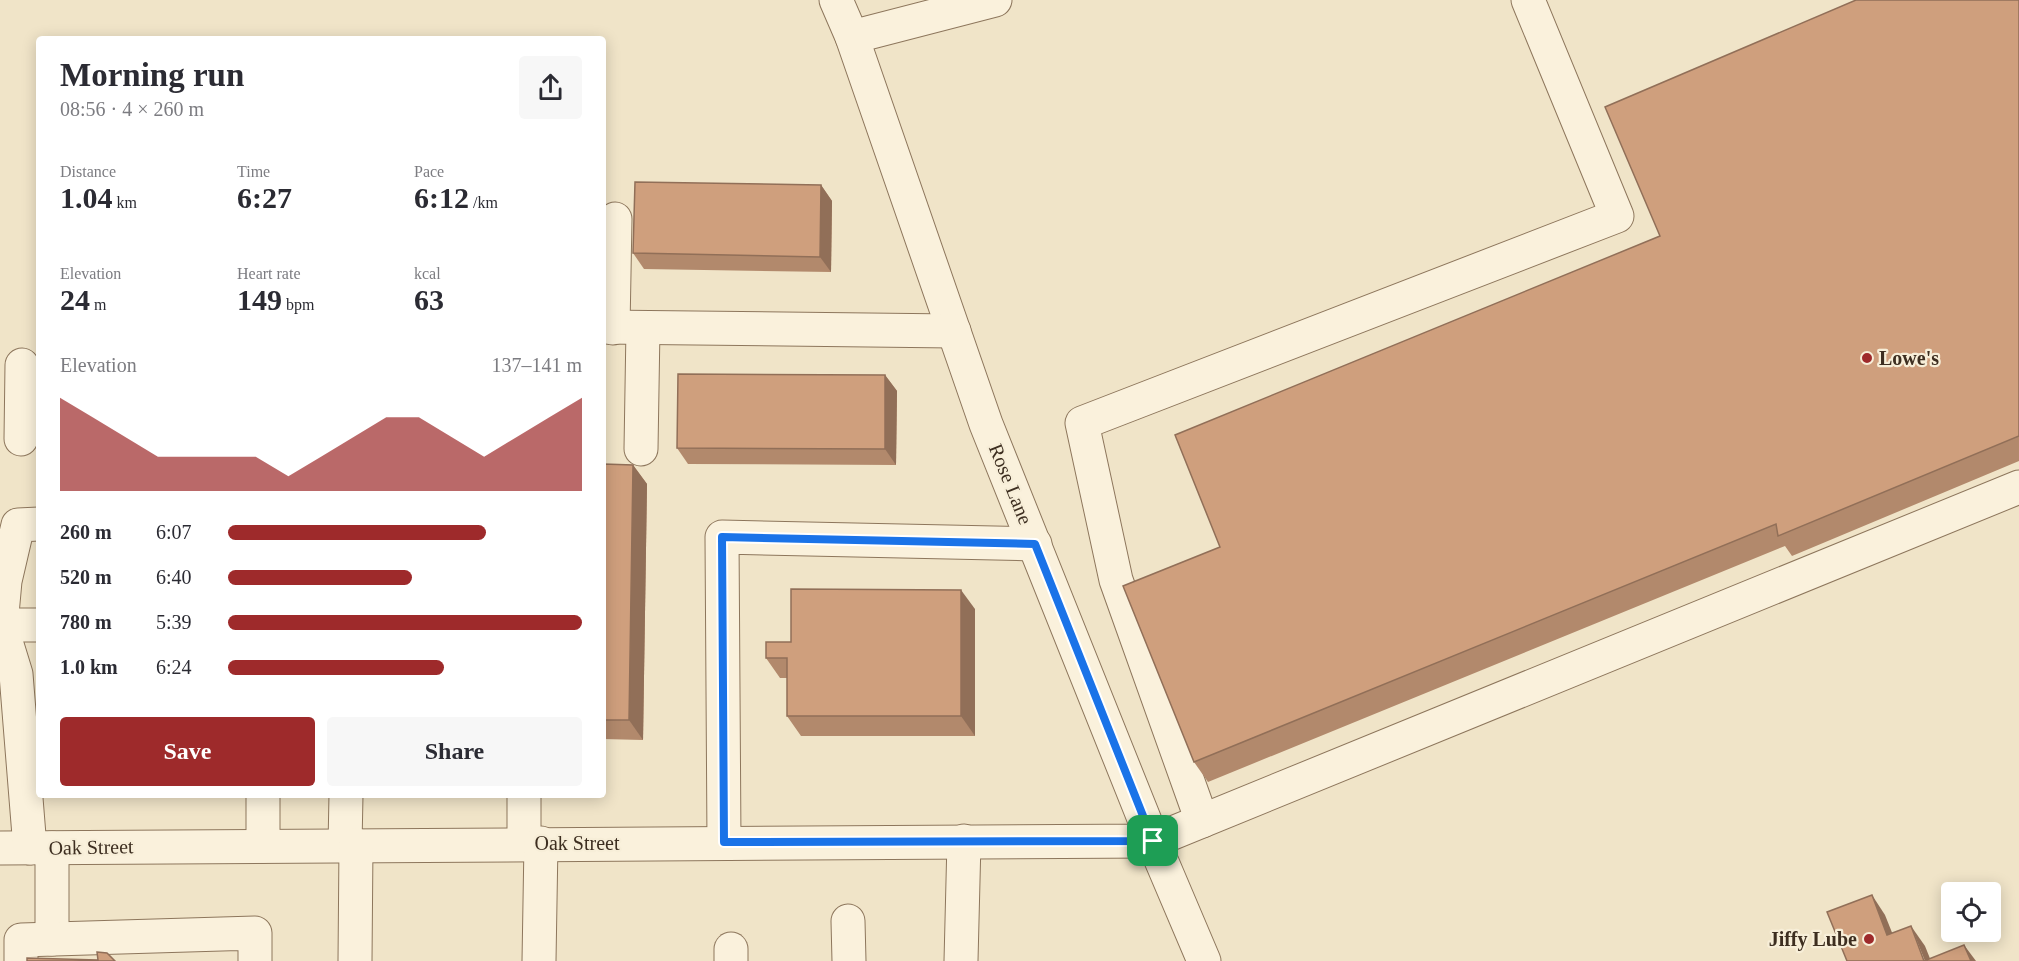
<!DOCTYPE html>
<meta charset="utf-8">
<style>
body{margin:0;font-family:Georgia,serif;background:#f7f7f7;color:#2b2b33;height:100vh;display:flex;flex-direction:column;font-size:22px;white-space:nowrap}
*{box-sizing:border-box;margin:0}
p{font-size:20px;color:#7c7c81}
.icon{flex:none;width:33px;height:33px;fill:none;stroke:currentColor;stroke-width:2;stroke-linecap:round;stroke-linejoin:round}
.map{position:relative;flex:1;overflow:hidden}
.side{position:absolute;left:36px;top:36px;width:570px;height:762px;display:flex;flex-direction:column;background:#fff;border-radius:6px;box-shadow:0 3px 15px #0003}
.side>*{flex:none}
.tools{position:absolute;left:1941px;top:882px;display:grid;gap:12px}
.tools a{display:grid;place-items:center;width:60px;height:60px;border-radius:6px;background:#fff;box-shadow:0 3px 15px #0003;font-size:30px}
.pin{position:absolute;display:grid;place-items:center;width:51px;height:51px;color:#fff;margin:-26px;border-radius:12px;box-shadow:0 3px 9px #0006}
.round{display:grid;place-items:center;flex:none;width:63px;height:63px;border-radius:6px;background:#f7f7f7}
.summary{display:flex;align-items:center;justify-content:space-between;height:102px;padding:0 24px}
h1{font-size:33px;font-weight:700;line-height:45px}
.stats{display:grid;grid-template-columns:repeat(3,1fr);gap:9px;height:102px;padding:6px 24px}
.stats div{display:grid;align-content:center}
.stats b{font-size:30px;font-weight:700}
.stats small{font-size:16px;font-weight:400}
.stats p{font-size:16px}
.chart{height:168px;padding:12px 24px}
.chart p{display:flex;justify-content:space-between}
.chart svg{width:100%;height:108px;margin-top:6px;fill:#9e2a2b;opacity:.7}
.button{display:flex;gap:12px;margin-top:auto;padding:12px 24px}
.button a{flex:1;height:69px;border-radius:6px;background:#9e2a2b;color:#fff;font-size:24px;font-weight:700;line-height:69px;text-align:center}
.button a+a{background:#f7f7f7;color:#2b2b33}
ul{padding:0 24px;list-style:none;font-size:20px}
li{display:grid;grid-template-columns:96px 72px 1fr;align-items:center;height:45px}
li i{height:15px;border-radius:8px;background:#9e2a2b}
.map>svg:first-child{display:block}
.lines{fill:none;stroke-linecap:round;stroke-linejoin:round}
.minor-casing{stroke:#8d765c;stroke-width:35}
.minor{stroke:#faf1dc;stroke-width:33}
.wall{fill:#b2896c}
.shaded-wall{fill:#916f58}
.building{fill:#cf9f7d;stroke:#916f58;stroke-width:1.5}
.route-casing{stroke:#fff;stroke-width:12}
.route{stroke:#1a73e8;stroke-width:8}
.poi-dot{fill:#9e2a2b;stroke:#f7eed8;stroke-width:2}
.labels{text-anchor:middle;stroke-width:4.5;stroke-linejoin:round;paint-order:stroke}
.poi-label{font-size:20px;font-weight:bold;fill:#3d2e20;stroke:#f7eed8;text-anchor:start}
.street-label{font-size:20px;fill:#3d2e20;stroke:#f7eed8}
</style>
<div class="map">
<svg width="2019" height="961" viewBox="0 0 2019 961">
<rect width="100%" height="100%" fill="#f0e4c8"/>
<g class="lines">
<!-- minor casing -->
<g class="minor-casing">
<g id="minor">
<polyline points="836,0 852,37 986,424 1153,841 1204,961"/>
<polyline points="852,37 995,0"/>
<polyline points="603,327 954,331"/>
<polyline points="613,328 615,219"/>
<polyline points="21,439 22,365"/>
<polyline points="641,449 643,328"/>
<polyline points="1,625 39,625"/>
<polyline points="263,795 263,846"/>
<polyline points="524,795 524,844"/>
<polyline points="1202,821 1116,580 1082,423 1617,216 1528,0"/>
<polyline points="724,842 722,537 1035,544"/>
<polyline points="345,845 346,795"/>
<polyline points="0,848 1153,841 2019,487"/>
<polyline points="30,848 16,674 1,625 5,581 18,525 39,524"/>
<polyline points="52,848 52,939"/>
<polyline points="848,921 849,961"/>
<polyline points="731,949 731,961"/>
<polyline points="21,961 21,940 255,933 255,961"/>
<polyline points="355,961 356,845"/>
<polyline points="539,961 541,843"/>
<polyline points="961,961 964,841"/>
</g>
</g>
<!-- minor -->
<use href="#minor" class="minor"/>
</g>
<!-- wall -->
<g class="wall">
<polygon points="2019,0 2019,461 1792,556 1785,546 1208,782 1194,762 1220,547 1660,236"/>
<polygon points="821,185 832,201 831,272 644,269 633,253"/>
<polygon points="885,375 897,391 896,465 688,464 677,448"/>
<polygon points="603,464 633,465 647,484 643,740 603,739"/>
<polygon points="975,609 975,736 801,736 787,716 787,678 780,678 766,658 791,642"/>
</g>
<!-- shaded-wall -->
<g class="shaded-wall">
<polygon points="821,185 832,201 831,272 820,257"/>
<polygon points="885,375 897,391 896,465 885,449"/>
<polygon points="633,465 647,484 643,740 629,720"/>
<polygon points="961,590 975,609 975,736 961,716"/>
<polygon points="1872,895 1885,915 1901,955 1887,935"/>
<polygon points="1911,926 1925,946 1931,961 1925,961"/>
<polygon points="1964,945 1976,961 1971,961"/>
</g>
<!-- building -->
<g class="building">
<polygon points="1856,0 2019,0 2019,436 1778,536 1776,524 1194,762 1123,586 1220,547 1175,435 1660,236 1605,107"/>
<polygon points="635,182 821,185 820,257 633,253"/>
<polygon points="678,374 885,375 885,449 677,448"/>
<polygon points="603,464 633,465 629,720 603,720"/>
<polygon points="791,589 961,590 961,716 787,716 787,658 766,658 766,642 791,642"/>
<polygon points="1872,895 1887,935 1911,926 1924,961 1964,945 1971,961 1847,961 1827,912"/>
<polygon points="97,952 107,953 115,961 27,961 27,958 98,960"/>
</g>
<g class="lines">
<!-- route casing -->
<g class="route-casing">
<polygon id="route" points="722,537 1035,544 1153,841 724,842"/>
</g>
<!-- route -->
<use href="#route" class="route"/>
</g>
<!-- markers -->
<g class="poi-dot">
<circle cx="1867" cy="358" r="6"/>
<circle cx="1869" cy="939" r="6"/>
</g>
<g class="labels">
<!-- poi labels -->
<g class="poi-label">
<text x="1879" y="365">Lowe's</text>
<text x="1857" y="946" text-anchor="end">Jiffy Lube</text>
</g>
<!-- street labels -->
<g class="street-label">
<text transform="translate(1011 484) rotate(68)" y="7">Rose Lane</text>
<text x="577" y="850">Oak Street</text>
<text transform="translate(91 847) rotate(-1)" y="7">Oak Street</text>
</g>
</g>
</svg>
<div class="tools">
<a><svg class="icon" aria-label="locate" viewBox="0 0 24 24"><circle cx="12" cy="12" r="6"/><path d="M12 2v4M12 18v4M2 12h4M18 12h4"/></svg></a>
</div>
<div class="pin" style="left:1153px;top:841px;background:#1e9e55"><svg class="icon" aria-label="arrive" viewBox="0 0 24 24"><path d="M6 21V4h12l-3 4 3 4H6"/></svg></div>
<section class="side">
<div class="summary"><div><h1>Morning run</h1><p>08:56 · 4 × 260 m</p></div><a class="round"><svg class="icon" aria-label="share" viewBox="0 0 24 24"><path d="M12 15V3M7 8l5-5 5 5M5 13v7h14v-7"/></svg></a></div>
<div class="stats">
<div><p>Distance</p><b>1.04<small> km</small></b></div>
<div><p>Time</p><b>6:27</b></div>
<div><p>Pace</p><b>6:12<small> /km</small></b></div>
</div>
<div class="stats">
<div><p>Elevation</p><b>24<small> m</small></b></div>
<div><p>Heart rate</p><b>149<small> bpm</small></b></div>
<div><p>kcal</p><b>63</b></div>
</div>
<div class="chart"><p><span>Elevation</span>137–141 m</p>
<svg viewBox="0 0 160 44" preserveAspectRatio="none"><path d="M0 44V6L10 14L20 22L30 30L40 30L50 30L60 30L70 38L80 30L90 22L100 14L110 14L120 22L130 30L140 22L150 14L160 6V44z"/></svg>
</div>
<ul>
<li><b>260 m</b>6:07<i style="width:73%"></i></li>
<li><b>520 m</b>6:40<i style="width:52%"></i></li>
<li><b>780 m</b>5:39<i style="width:100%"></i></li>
<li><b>1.0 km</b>6:24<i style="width:61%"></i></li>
</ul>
<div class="button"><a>Save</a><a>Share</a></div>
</section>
</div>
